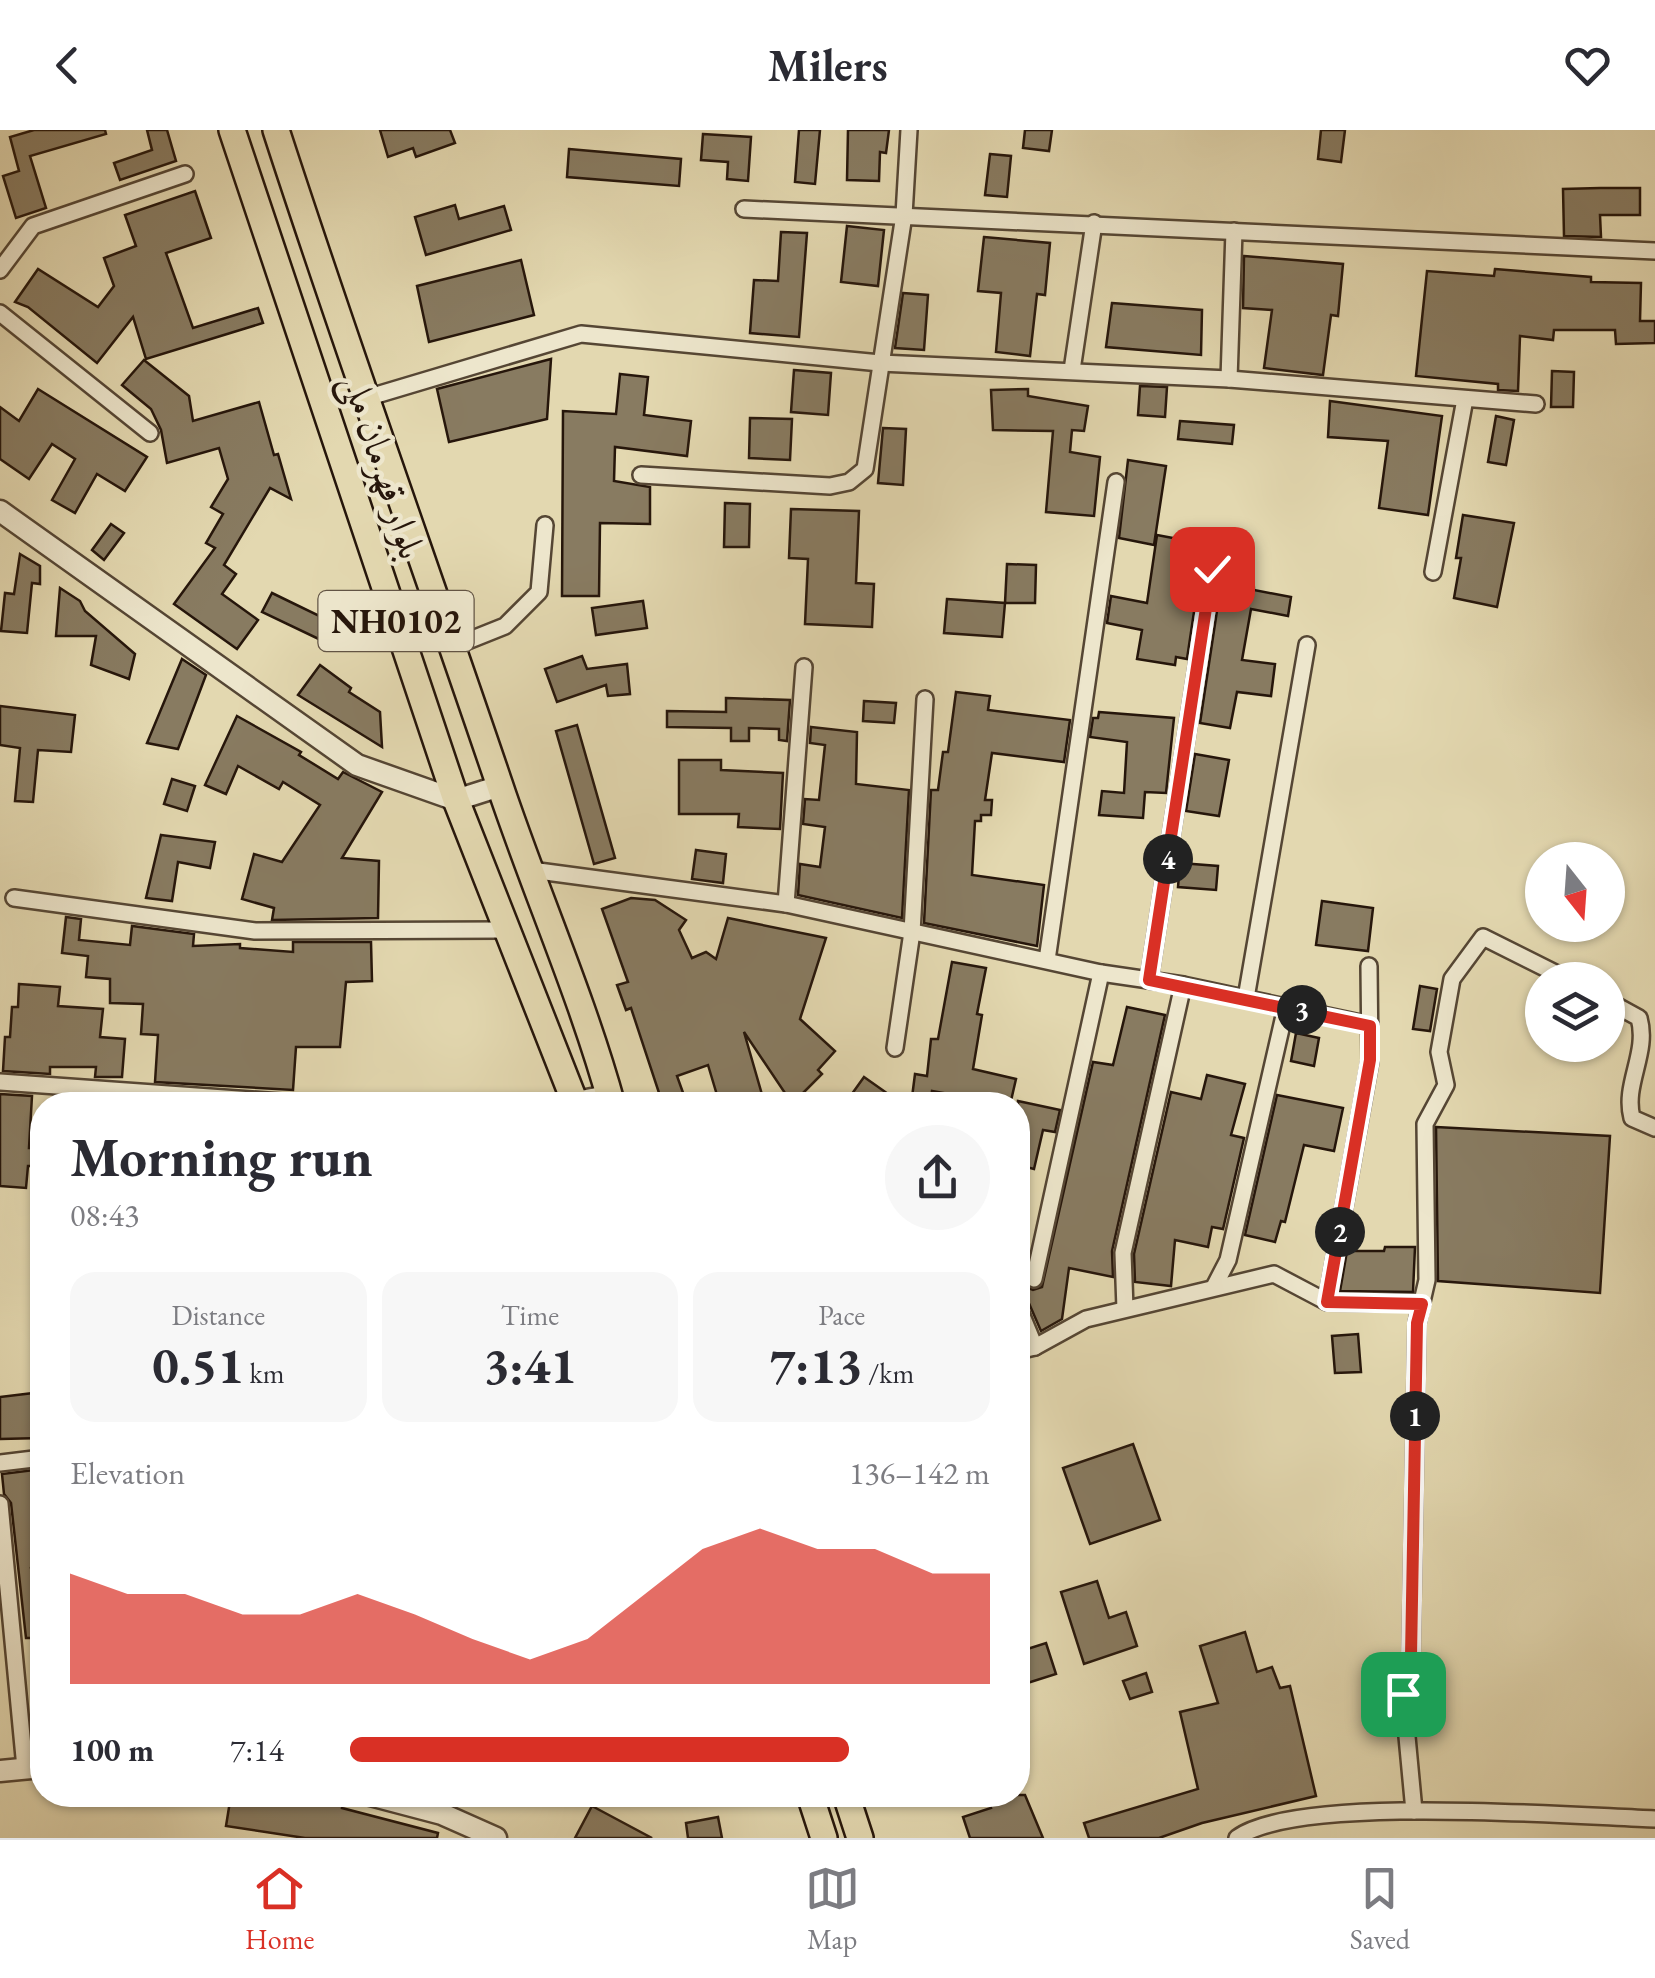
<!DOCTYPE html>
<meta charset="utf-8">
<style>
body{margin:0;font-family:"EB Garamond",Amiri,serif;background:#f7f7f7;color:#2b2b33;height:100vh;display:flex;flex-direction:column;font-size:38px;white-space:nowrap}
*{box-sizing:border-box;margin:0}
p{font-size:32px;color:#7c7c81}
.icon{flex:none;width:55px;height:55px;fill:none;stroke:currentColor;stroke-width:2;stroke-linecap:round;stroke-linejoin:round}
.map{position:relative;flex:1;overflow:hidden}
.panel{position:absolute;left:30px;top:962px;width:1000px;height:715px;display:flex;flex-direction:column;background:#fff;border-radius:40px;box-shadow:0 2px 8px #0004}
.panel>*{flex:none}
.needle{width:65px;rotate:163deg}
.buttons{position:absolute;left:1525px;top:712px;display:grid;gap:20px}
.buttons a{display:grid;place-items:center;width:100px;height:100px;border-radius:50%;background:#fff;box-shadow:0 2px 8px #0004;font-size:50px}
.pin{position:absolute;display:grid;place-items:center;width:85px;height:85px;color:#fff;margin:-42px;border-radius:20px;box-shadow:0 5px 15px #0006}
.km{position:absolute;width:50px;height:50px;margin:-25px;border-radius:50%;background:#222;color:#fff;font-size:28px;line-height:50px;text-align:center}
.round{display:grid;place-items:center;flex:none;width:105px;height:105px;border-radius:52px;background:#f7f7f7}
.overview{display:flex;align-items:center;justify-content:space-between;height:170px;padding:0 40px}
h1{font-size:55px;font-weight:700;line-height:75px}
.figures{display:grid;grid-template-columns:repeat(3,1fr);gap:15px;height:170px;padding:10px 40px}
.figures div{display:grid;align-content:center;border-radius:25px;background:#f7f7f7;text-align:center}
.figures b{font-size:50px;font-weight:700}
.figures small{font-size:28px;font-weight:400}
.figures p{font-size:28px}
.chart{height:280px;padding:20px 40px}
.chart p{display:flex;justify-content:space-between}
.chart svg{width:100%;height:180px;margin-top:10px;fill:#d93025;opacity:.7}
ul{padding:0 40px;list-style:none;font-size:32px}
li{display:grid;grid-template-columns:160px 120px 1fr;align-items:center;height:75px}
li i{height:25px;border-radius:12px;background:#d93025}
header{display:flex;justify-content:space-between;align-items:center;height:130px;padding:0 40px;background:#fff;font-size:45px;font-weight:700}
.tabs{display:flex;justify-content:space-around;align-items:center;height:140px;border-top:2px solid #e1e1e2;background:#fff;font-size:28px;color:#7c7c81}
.tabs a{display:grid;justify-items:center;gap:5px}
.tabs .active{color:#d93025}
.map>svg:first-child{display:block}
.building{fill:#887b61;stroke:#26160b;stroke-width:2.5}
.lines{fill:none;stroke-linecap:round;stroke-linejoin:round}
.minor-casing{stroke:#554634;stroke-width:20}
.tertiary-casing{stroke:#554634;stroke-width:25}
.trunk-casing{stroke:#26160b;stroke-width:30}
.minor{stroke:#ede6cc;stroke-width:15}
.tertiary{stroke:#ede6cc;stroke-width:20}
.trunk{stroke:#e3d8b0;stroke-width:25}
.route-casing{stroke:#fff;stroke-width:20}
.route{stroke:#d93025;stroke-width:12}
.labels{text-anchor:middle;stroke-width:9;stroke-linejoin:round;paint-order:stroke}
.shield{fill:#ede6cc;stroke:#625445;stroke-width:2.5}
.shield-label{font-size:35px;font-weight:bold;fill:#26160b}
.street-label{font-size:38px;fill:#26160b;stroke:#ede6cc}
</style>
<header><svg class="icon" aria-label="back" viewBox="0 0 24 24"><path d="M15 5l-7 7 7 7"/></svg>Milers<svg class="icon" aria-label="heart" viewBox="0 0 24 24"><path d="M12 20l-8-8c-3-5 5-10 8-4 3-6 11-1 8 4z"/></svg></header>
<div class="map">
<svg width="1655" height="1708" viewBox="0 0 1655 1708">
<rect width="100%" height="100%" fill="#e3d8b0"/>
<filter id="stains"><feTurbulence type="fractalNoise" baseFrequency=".002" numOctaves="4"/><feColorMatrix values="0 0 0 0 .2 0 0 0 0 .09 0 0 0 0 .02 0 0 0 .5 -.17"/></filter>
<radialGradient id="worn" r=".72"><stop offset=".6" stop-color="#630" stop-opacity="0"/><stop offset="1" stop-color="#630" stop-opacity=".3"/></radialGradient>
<!-- building -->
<g class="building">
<polygon points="34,0 105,0 106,4 30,26 46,78 16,88 3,46 19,41 10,7"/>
<polygon points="147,0 167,0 176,31 120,50 114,33 152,20"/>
<polygon points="380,0 450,0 455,13 416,27 413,18 388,27"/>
<polygon points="799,0 820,0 815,54 795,52"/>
<polygon points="848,0 889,0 886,23 880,22 879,51 847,50"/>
<polygon points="1025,0 1052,0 1049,21 1023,18"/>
<polygon points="1321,0 1345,0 1341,32 1318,29"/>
<polygon points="703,4 751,7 748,51 727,49 728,32 701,30"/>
<polygon points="569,19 681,29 679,56 567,47"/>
<polygon points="990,24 1011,26 1007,67 985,65"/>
<polygon points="1600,58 1640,58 1640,85 1600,85 1601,107 1564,106 1563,59"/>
<polygon points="195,61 211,108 166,123 193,198 258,178 263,193 146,229 133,187 97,233 28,177 15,172 38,139 98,177 114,156 104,128 136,116 125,85"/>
<polygon points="455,75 459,89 504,76 511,100 426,125 415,87"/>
<polygon points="847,96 884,100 878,156 841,152"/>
<polygon points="781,102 807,103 799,207 750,203 754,150 778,151"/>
<polygon points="984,107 1050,113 1045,165 1037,164 1030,226 996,222 1001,163 978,161"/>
<polygon points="1244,126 1343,134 1338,186 1331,185 1323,245 1264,238 1272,180 1243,178"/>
<polygon points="521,130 534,185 429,212 417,156"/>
<polygon points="1495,139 1591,147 1591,152 1641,153 1640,191 1655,191 1655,213 1616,214 1615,200 1554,200 1553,210 1520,206 1518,261 1498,260 1498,254 1416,246 1427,141 1494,146"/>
<polygon points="903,163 928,165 924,220 895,218"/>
<polygon points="1112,173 1202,180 1201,225 1106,217"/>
<polygon points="551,229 547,289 449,312 437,259"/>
<polygon points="144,230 189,266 193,291 259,272 274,325 278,324 291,369 270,358 224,435 236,444 222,464 258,490 237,519 174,474 215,418 206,413 223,384 211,377 228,349 219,318 167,333 161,300 151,279 122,255"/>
<polygon points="794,240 831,243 828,285 791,282"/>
<polygon points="1552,241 1574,242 1573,277 1551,277"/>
<polygon points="620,244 648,247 644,285 691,291 687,326 615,317 614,351 650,357 650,394 600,393 599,466 562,466 563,281 616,284"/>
<polygon points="1140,256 1167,257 1165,287 1138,285"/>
<polygon points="38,259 147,327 125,361 97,344 75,383 52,370 75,329 52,314 29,349 0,329 0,277 19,291"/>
<polygon points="1028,259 1028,266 1088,276 1084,301 1072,300 1070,322 1100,327 1094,386 1046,382 1053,301 993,300 991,260"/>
<polygon points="1330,271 1442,286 1428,385 1379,378 1388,311 1328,307"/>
<polygon points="1496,286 1514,290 1506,335 1488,332"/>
<polygon points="750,288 792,289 790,330 749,328"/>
<polygon points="1180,291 1234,295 1232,314 1178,309"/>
<polygon points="883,298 906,299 903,355 878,353"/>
<polygon points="1128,330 1166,336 1154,415 1119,408"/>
<polygon points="725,373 750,374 749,417 724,417"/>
<polygon points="791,379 859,381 856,453 874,454 872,497 805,494 808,429 789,428"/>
<polygon points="1463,385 1514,393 1497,477 1454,468 1461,428 1456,428"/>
<polygon points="111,394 124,403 104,430 92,420"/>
<polygon points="1157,405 1194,412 1186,453 1198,455 1187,529 1176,527 1175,535 1137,529 1142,500 1107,493 1111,466 1147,473"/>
<polygon points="1218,411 1238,415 1233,437 1253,440 1254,460 1291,467 1288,486 1251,479 1242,530 1275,534 1271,566 1237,562 1230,598 1200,593 1223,441 1214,428"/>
<polygon points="20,424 40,436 40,454 32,453 27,503 1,501 5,463 14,464"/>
<polygon points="1007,434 1036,435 1035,473 1005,473"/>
<polygon points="60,458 80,471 85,481 135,524 129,549 91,535 96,506 56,506"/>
<polygon points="272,463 334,493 325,512 262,482"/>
<polygon points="947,469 1005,473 1002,507 944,503"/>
<polygon points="643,471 647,498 596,505 592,478"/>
<polygon points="582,526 587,539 627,534 630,564 608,566 606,555 557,572 545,539"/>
<polygon points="182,529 206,545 178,619 147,613"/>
<polygon points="320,535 351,558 349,562 380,582 382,617 298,565"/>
<polygon points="956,562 990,566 988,580 1070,590 1064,632 992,623 985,670 992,670 991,685 981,685 981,691 975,691 972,745 1044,755 1037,816 924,793 931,660 938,660 943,622 948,622"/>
<polygon points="726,568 790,570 787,611 779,610 779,599 749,598 749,611 731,611 731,598 667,597 667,581 726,582"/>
<polygon points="864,571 896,573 894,593 863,591"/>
<polygon points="0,576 75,585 71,622 38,620 33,672 15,671 20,618 0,615"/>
<polygon points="1099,582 1174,588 1166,663 1145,662 1143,688 1099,685 1102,661 1124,663 1127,612 1090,607 1093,588 1098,588"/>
<polygon points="237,586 301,622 299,625 338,649 343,642 382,662 342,728 379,731 378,788 272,790 274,778 242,769 254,724 282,732 320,675 283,652 279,659 238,636 226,664 205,655"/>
<polygon points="577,595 615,728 594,734 556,601"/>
<polygon points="811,597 857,602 856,654 909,660 902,788 798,765 800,734 820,737 825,697 803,694 805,669 819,670 825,615 810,613"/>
<polygon points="1195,624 1229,630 1219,686 1186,681"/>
<polygon points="679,630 721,630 721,640 783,643 780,699 738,697 739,684 679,684"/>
<polygon points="172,649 195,656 187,681 164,674"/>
<polygon points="161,705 215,712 210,738 178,732 172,771 146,768"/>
<polygon points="696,720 726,724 723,753 692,749"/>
<polygon points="1180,733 1218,736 1216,760 1178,757"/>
<polygon points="631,768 655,770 686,790 679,800 692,828 706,822 716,829 728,788 826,808 800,889 835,921 818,940 822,944 804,962 829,975 793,975 744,902 765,975 720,975 708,935 677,946 686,971 663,975 631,878 626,880 617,855 628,852 602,779"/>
<polygon points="1322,771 1373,778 1368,821 1316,815"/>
<polygon points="66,787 81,789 79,810 130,815 132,796 194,804 193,816 240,814 240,818 293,822 293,812 371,812 372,851 346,852 340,917 296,917 293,960 155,952 158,905 141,904 143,874 110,873 110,849 86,847 88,826 62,823"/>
<polygon points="952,832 986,838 977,884 982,885 973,939 1016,949 1010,975 932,961 930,975 911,975 915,944 927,946 931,909 938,909"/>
<polygon points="19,854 60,857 58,876 103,879 100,907 125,909 122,947 95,947 96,937 50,937 50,944 3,941 5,907 10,907 12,877 18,877"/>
<polygon points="1420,856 1437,859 1430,901 1413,899"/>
<polygon points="1127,877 1165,885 1112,1121 1113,1147 1069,1138 1062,1189 1041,1201 1028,1171 1018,1165 1018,1130 1026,1131 1023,1148 1026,1157 1033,1160 1042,1157 1093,932 1113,935"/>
<polygon points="1296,903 1319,908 1314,936 1291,931"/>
<polygon points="1207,945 1245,954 1231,1005 1244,1008 1223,1099 1212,1097 1208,1117 1175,1110 1171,1156 1135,1152 1134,1124 1171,962 1201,969"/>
<polygon points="864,947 891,966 885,975 844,975"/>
<polygon points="0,964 32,966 29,1018 42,1018 42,1036 28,1036 26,1058 0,1056"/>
<polygon points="1277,965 1343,978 1334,1021 1304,1015 1285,1092 1281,1091 1275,1112 1245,1105"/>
<polygon points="1018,971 1060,980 1055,1002 1043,1000 1034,1039 1018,1035"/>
<polygon points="1436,997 1610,1006 1600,1163 1438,1151"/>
<polygon points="1385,1117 1415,1117 1413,1162 1340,1161 1347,1121 1384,1121"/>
<polygon points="1358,1204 1361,1242 1335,1243 1332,1206"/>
<polygon points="42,1262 42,1308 0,1309 0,1267"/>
<polygon points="1133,1314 1160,1390 1090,1414 1063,1338"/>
<polygon points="42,1339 42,1436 31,1438 36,1468 42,1466 42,1508 26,1508 11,1373 4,1364 2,1344"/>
<polygon points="1097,1451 1109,1488 1126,1482 1137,1516 1084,1534 1061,1462"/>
<polygon points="1245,1502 1257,1542 1272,1537 1280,1558 1290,1556 1316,1666 1202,1693 1159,1708 1089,1708 1084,1693 1198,1659 1180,1582 1218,1573 1200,1516"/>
<polygon points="1046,1513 1056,1544 1018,1556 1018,1522"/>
<polygon points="1146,1543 1152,1562 1130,1569 1123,1551"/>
<polygon points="231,1665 344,1669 342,1678 438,1703 437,1708 305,1708 226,1696"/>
<polygon points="987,1665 1025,1665 1043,1708 970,1708 963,1687 991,1678"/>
<polygon points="592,1676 652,1708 575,1708"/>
<polygon points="718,1687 722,1708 688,1708 686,1693"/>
</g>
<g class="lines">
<!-- minor casing -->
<g class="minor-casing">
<g id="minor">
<polyline points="744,79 1655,121"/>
<polyline points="0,140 33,96 185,44"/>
<polyline points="0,183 150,303"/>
<polyline points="1072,240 1094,93"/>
<polyline points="1229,249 1234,101"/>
<polyline points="363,269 581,204 880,233 1229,249 1536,274"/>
<polyline points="641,345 830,356 849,352 865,339 904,85 909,0"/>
<polyline points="1433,442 1465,269"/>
<polyline points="455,516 505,496 539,462 545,395"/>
<polyline points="531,740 786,774 1101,843 1183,855 1370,895"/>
<polyline points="14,768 255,801 504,800"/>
<polyline points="786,774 804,537"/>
<polyline points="1047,830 1116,352"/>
<polyline points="1149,850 1212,439"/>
<polyline points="1246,868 1307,515"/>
<path d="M1608 871 1639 888C1649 923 1623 954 1632 988L1655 998"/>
<polyline points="895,918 912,802 925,569"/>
<polyline points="0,952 324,975"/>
<polyline points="548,975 609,963"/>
<polyline points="1034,1149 1101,843"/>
<polyline points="1214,1157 1228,1130 1286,877"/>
<polyline points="1327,1172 1370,931 1369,836"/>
<polyline points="1018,1176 1035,1217"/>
<polyline points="1125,1179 1123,1123 1183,855"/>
<polyline points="1018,1221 1035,1217 1086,1189 1274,1144 1327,1172 1422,1173"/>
<polyline points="0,1333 42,1328"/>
<polyline points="0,1374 25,1638"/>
<polyline points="1414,1681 1403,1564 1411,1526 1417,1193 1427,1150 1425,994 1446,955 1439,922 1452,849 1483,807 1569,850"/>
<path d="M1237 1708C1296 1664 1572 1686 1655 1689"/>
</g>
</g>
<!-- tertiary casing -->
<g class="tertiary-casing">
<g id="tertiary">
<polyline points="0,381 357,635 456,670 500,656"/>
<polyline points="0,1641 42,1637"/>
<polyline points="370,1665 442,1684 496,1708"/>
</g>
</g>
<!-- trunk casing -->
<g class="trunk-casing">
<g id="trunk">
<polyline points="232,0 456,670 576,975"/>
<path d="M276 0C347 219 425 435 499 653 535 761 582 866 612 975"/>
<polyline points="810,1665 824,1708"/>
<polyline points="846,1665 860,1708"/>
</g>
</g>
<!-- minor -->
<use href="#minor" class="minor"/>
<!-- tertiary -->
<use href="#tertiary" class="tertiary"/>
<!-- trunk -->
<use href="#trunk" class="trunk"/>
</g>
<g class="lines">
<!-- route casing -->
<g class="route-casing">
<polyline id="route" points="1212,439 1149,850 1370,896 1370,930 1327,1172 1422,1174 1417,1193 1411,1526 1403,1564"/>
</g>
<!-- route -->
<use href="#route" class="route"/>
</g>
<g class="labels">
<!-- shield labels -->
<rect class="shield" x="318.5" y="461" width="155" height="60" rx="8"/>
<g class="shield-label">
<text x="396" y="503">NH0102</text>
</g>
<!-- street labels -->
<g class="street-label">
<text transform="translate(384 336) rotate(72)" y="13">بلوار قهرمان ملی</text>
</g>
</g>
<rect width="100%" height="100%" filter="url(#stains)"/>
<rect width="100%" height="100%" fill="url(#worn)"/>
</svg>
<div class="buttons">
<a><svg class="needle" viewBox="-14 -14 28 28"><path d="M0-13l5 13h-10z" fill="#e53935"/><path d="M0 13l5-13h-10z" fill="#7c7c81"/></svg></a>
<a><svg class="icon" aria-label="layers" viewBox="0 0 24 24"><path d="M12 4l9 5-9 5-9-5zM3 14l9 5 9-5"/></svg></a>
</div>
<div class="pin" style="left:1403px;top:1564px;background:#1e9e55"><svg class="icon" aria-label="arrive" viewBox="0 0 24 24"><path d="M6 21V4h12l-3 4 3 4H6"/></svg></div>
<div class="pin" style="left:1212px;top:439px;background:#d93025"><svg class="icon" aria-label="check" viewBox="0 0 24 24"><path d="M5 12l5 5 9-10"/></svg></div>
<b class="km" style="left:1415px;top:1286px">1</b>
<b class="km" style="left:1340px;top:1102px">2</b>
<b class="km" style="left:1302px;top:880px">3</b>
<b class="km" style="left:1168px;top:729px">4</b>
<section class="panel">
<div class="overview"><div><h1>Morning run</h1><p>08:43</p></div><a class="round"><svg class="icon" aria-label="share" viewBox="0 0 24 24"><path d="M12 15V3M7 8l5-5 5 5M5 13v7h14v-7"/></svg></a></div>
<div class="figures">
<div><p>Distance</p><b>0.51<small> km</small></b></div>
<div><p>Time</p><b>3:41</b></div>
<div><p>Pace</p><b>7:13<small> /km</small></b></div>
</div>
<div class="chart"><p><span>Elevation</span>136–142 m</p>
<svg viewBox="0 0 160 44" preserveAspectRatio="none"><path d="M0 44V17L10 22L20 22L30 27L40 27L50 22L60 27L70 33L80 38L90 33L100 22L110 11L120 6L130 11L140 11L150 17L160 17V44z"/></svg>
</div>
<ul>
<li><b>100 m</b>7:14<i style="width:78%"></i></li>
</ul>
</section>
</div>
<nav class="tabs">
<a class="active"><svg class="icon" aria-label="home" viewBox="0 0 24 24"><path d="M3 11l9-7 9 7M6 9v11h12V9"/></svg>Home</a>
<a><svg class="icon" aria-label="map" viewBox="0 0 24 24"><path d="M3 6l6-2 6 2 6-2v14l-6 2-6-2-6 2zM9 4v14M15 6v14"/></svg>Map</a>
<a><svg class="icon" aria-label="saved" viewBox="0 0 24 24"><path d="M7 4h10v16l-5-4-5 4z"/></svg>Saved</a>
</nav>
